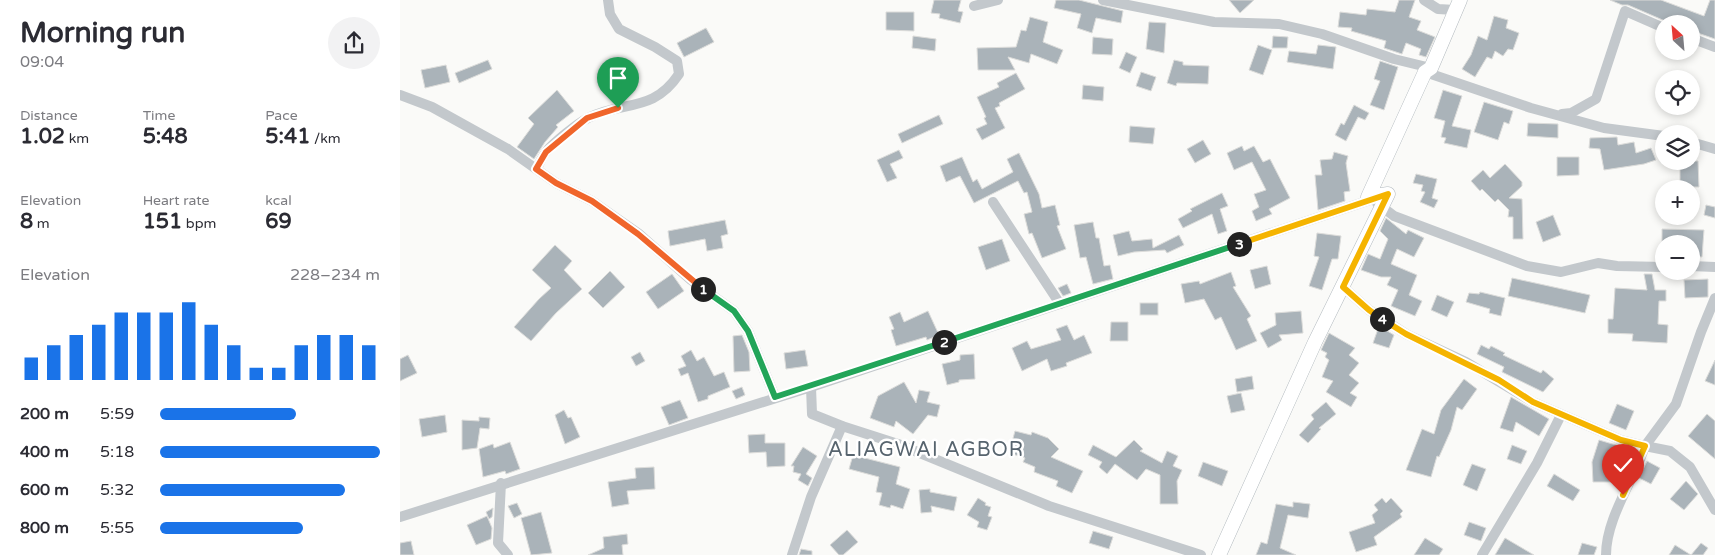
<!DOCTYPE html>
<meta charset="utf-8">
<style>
body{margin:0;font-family:"Varela Round",sans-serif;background:#f2f2f3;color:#2b2b33;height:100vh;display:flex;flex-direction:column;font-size:19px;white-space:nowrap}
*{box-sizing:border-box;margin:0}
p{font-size:16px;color:#7c7c81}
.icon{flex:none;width:28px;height:28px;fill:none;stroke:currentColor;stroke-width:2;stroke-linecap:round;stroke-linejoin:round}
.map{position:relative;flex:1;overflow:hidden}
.side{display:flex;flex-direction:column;background:#fff;width:400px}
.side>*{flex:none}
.needle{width:32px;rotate:334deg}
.tools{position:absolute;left:1255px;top:15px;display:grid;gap:10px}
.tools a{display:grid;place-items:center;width:45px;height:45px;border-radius:50%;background:#fff;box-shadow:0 2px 8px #0003;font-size:25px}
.pin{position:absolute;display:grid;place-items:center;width:42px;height:42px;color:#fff;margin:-51px -21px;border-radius:50% 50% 50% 0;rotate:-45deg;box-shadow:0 0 5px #0007}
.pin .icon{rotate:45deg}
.km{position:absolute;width:25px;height:25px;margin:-12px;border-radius:50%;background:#222;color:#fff;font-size:14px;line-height:25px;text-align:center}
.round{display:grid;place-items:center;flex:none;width:52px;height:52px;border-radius:26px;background:#f2f2f3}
.head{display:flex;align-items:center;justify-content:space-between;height:85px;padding:0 20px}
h1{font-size:28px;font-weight:700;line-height:38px}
.figures{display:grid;grid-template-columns:repeat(3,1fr);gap:8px;height:85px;padding:5px 20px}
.figures div{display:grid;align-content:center}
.figures b{font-size:21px;font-weight:700}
.figures small{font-size:14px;font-weight:400}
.figures p{font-size:14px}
.chart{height:140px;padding:10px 20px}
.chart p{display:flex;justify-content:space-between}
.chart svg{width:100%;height:90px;margin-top:5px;stroke:#1a73e8;stroke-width:6}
ul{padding:0 20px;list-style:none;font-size:16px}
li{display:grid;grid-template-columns:80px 60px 1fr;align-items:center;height:38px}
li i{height:12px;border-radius:6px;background:#1a73e8}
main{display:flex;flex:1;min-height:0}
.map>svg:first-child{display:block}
.building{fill:#aab3b9;stroke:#dcdcda}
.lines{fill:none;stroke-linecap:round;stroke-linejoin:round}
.secondary-casing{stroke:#b3babf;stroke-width:15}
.street{stroke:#c3c8cc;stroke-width:10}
.secondary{stroke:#fff;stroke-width:14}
.split-1-casing{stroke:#fff;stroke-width:10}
.split-2-casing{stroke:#fff;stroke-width:10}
.split-3-casing{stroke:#fff;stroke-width:10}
.split-4-casing{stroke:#fff;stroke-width:10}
.split-5-casing{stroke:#fff;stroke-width:10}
.split-1{stroke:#f0652b;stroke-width:6}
.split-2{stroke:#22a559;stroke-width:6}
.split-3{stroke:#22a559;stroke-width:6}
.split-4{stroke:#f5b400;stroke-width:6}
.split-5{stroke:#f5b400;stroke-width:6}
.labels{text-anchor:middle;stroke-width:5;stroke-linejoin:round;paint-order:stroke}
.quarter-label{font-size:20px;letter-spacing:1px;fill:#57646e;stroke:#fff}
</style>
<main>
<section class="side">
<div class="head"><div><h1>Morning run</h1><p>09:04</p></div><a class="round"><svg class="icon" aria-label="share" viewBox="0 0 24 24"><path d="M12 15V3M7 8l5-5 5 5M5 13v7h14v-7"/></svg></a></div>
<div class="figures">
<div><p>Distance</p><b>1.02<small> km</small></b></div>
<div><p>Time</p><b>5:48</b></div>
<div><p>Pace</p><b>5:41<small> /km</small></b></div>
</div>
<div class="figures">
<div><p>Elevation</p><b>8<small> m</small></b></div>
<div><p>Heart rate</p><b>151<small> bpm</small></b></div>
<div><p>kcal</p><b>69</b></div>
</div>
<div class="chart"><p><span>Elevation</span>228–234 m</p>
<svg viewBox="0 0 160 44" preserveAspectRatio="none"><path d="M5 44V33M15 44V27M25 44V22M35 44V17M45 44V11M55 44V11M65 44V11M75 44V6M85 44V17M95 44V27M105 44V38M115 44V38M125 44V27M135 44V22M145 44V22M155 44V27"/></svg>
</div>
<ul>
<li><b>200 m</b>5:59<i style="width:62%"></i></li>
<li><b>400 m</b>5:18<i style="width:100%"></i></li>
<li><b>600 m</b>5:32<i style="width:84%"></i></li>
<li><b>800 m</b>5:55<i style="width:65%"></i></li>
</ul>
</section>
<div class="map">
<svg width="1315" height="555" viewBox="0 0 1315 555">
<rect width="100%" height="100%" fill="#fafaf8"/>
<!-- building -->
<g class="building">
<polygon points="534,0 561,0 558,11 563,12 560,23 539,18 540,14 531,13"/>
<polygon points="656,0 679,0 723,11 721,23 696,18 692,33 677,28 681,14 654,8"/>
<polygon points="829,0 854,0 840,13"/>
<polygon points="999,0 1015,0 1009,17 1021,21 1017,30 1035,37 1026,57 1019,55 1021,49 1006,43 1002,54 984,48 986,41 951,31 952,28 938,27 940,12 966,15 967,9 995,12"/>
<polygon points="1210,0 1261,0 1304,16 1310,0 1315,0 1315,39 1292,31 1295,24 1272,24 1228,5 1222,5"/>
<polygon points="486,12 514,12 514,31 486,30"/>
<polygon points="1094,16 1108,20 1106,28 1119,33 1113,50 1108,49 1103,56 1095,51 1092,59 1087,57 1075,77 1062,69 1071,55 1078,36 1087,40"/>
<polygon points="630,17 648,22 643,42 663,50 657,64 631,54 629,63 608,57 615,70 578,70 577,48 616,47 621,30 626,31"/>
<polygon points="749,22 766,23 764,53 746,49"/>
<polygon points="306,28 314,42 284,57 277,43"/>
<polygon points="513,36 536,39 535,51 512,48"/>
<polygon points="873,36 888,37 887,48 872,48"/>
<polygon points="693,37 713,39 712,55 692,54"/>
<polygon points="858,45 872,50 863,75 849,70"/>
<polygon points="918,45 936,47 933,69 887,62 889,51 916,54"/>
<polygon points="726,52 737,57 730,73 719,68"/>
<polygon points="88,60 92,69 59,83 55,73"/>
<polygon points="774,60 783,62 783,65 809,66 808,84 777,83 776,86 767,83"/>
<polygon points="980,61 998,67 984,110 970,105 980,81 974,79"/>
<polygon points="46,65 50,82 25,88 21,70"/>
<polygon points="741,72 756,77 751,91 736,86"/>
<polygon points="616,73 625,89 599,103 600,106 595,108 605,128 582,140 576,129 587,124 584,118 586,117 577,97 599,87 597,83"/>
<polygon points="683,85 704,87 703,101 682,99"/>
<polygon points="157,90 174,111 156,125 158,127 145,142 134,159 117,147 134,124 128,118"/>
<polygon points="1043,90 1062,96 1052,126 1071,130 1067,148 1044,143 1046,138 1041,137 1045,121 1034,118"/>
<polygon points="1084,102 1113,111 1109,124 1104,122 1098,140 1074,132"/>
<polygon points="954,105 969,113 965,120 958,117 946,141 935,135 941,123 944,125"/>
<polygon points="539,115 543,124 502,143 498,134"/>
<polygon points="1128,123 1158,124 1158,138 1127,136"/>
<polygon points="730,126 755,128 753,144 729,142"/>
<polygon points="1217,137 1218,145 1234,142 1236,153 1251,148 1256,160 1244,164 1204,170 1200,149 1189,148 1190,138"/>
<polygon points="803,140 811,154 795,163 787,149"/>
<polygon points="842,146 844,151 854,146 863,162 870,159 890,198 869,209 872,214 856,221 852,211 859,207 854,194 866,190 852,162 834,170 827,153"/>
<polygon points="499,150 503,158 490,164 497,178 487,182 477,160"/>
<polygon points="934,152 948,156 946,163 950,191 944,192 945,201 918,210 915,175 922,175 920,160 932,159"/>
<polygon points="619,153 639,194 642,208 655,205 660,225 657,226 666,249 642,258 632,233 629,234 624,214 632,212 627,192 624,193 618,181 574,203 560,176 546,182 540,166 562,157 573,182 577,179 582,189 613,172 607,159"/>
<polygon points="1157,157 1179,157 1179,175 1157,176"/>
<polygon points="1280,161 1298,161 1299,187 1280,187"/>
<polygon points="1105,164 1122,182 1122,186 1109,198 1122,199 1123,239 1113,239 1113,217 1108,217 1109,210 1098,199 1095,202 1082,189 1080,191 1071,181 1083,170 1090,178"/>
<polygon points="1016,174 1037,179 1032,198 1038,200 1034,208 1020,202 1025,192 1021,191 1023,185 1013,183"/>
<polygon points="822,193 828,206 820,209 827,231 818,234 812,214 783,228 778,219 792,211 790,209"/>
<polygon points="1306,205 1315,207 1315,218 1304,215"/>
<polygon points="1153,215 1161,235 1143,242 1136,222"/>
<polygon points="986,218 1006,234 1008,230 1024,238 1014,257 997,249 991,264 1017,275 1009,295 1022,301 1015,316 991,306 998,290 987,285 991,277 981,277 961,270 968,254 980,259 988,239 980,231"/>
<polygon points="325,220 328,234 321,236 323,248 307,251 305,239 270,246 268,231"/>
<polygon points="693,222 696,238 699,238 704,266 710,265 713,279 693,284 686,257 680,258 674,225"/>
<polygon points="1262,229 1304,230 1302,257 1291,256 1291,244 1262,244"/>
<polygon points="729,231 732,241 752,239 753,248 779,235 784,245 767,253 765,250 734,252 718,256 713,235"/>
<polygon points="917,233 941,236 938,259 932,259 922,290 909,286 919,257 914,256"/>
<polygon points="602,239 610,261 586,270 578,247"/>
<polygon points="155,245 172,261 164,270 182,289 156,313 131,341 114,327 139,299 151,288 132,270"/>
<polygon points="867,266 871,284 855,289 850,270"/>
<polygon points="210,271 225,287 203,308 188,293"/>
<polygon points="831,272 836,286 833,287 851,316 847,319 857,341 836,350 821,317 815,320 804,299 785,303 781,284 799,281 800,284"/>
<polygon points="272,274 284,291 258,309 246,292"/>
<polygon points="1244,274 1252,274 1255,290 1266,290 1266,301 1259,301 1258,324 1268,325 1267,343 1232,341 1233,334 1208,333 1208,319 1213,319 1215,288 1247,290"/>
<polygon points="1112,278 1190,295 1185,313 1108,296"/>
<polygon points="1308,279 1308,297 1285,298 1284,280"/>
<polygon points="667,284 671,293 663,296 658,288"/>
<polygon points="1080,292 1105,298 1101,316 1089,313 1090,309 1066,302 1069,293 1079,294"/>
<polygon points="1037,295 1054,302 1047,317 1031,310"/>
<rect x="740" y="303" width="18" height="12"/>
<polygon points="528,311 539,335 527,340 526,337 496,346 491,330 494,329 489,317 500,312 504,322"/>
<polygon points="901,311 903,333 879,335 882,340 868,348 860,333 876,325 875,313"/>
<polygon points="711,322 728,322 728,341 710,341"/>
<polygon points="667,325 674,340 684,335 692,353 666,363 667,366 651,371 647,359 622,371 612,348 627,341 631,349 661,340 656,329"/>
<polygon points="979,326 994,335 989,348 973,343"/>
<polygon points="929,333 955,348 949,355 959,363 949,375 959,383 950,393 957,397 951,407 926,392 933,381 922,377 929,360 925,357 927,353 921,350"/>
<polygon points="342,335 349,352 350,371 334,372 333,336"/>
<polygon points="1081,345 1089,349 1091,346 1105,353 1103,355 1141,373 1143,370 1154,379 1143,392 1102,372 1104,367 1077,354"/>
<polygon points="291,350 297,361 304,357 314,376 324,372 330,387 308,396 308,399 298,402 288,373 281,376 278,369 286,366 281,356"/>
<polygon points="405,350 408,366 386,369 384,353"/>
<polygon points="240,352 245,361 236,366 231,357"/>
<polygon points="574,354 575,379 559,380 559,382 547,385 542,364 560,360 560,355"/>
<polygon points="8,355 17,373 0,381 0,359"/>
<polygon points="1315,360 1315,385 1305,381"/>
<polygon points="852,376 854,389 837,392 835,379"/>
<polygon points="1064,379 1077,389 1062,410 1057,407 1051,430 1039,457 1037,456 1031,477 1006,470 1022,429 1034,434 1041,410"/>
<polygon points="504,382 516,403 519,390 530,392 527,402 540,405 537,417 528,415 513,434 496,421 494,427 470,418 478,396"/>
<polygon points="342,387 345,395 336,399 332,391"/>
<polygon points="841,393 845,410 831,413 827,396"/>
<polygon points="1111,397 1149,419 1139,436 1116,422 1113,432 1100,428"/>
<polygon points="280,400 288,418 269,425 261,407"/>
<polygon points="926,402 936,414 919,428 921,429 908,443 899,435 914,419 911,415"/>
<polygon points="1217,404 1234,411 1226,430 1209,423"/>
<polygon points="164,410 168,418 171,417 180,437 165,444 155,415"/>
<polygon points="1307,414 1315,421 1315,459 1288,436"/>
<polygon points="45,415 47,432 22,437 19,419"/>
<polygon points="79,417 90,418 89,429 80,428 77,448 62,450 62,420 79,421"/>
<polygon points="615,431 631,435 632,432 648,438 659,449 651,457 683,471 672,493 656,486 658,481 634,472 635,467 623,462 625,458 609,453"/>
<polygon points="365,434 365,443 385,443 385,466 367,467 366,452 349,453 348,435"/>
<polygon points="734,440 743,449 740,451 762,463 767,451 778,456 773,466 782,470 777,481 778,504 760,504 760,475 746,469 737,480 715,464 707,474 699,467 702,462 688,455 693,445 716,457"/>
<polygon points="1199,440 1236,451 1220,486 1214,482 1193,482 1192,462"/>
<polygon points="110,442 120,469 106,474 105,471 83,477 79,449 93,444 94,448"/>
<polygon points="1112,445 1127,451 1121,464 1107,459"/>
<polygon points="403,447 417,456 406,474 412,478 408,486 398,480 401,474 393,472 394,466 391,466"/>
<polygon points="453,455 500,467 496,484 510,489 503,509 491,505 490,508 479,505 482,493 476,492 479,477 449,469"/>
<polygon points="1247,461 1260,468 1251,484 1239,478"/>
<polygon points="803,462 828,471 822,486 798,476"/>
<polygon points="1072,464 1086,469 1077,491 1063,485"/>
<polygon points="254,467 255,489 227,491 229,504 212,507 208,482 236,478 235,468"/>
<polygon points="1154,474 1180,490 1173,501 1147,486"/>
<polygon points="1286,481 1298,494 1284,510 1270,499"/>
<polygon points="530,489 530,492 557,497 554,511 531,506 532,512 521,513 519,490"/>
<polygon points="578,498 586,503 585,505 591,507 588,516 592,517 587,530 577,527 579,522 567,515"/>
<polygon points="982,498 986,503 991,498 1003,511 1000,514 1002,517 974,537 977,545 956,552 949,532 975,523 972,515 978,510 974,505"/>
<polygon points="893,502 910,504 908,518 888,515 880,548 896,555 856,555 861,542 867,544 876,504 893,507"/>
<polygon points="117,503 122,514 114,518 108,506"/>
<polygon points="93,508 92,517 89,519 86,512"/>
<polygon points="141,512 152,553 131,555 121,518"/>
<polygon points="87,516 92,528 91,539 76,545 67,525"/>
<polygon points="1069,522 1086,528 1081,541 1064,535"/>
<polygon points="447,530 458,542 443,555 439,555 430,545"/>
<polygon points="693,531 713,537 709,549 689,543"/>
<polygon points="227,534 228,544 222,545 223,555 188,555 204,548 203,537"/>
<polygon points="1025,538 1043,549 1039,555 1014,555"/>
<polygon points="1105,538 1134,555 1095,555"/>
<polygon points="11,541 14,555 0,555 0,543"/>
<polygon points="1182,543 1197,547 1194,555 1178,555"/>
<polygon points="1301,543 1308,548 1303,555 1269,555 1275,545 1291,555"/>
<polygon points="401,549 412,551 412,555 399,555"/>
</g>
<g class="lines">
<!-- secondary casing -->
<g class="secondary-casing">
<polyline id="secondary" points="819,555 915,342 988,194 968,197 1025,72 1031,68 1060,0"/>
</g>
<!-- street -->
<g class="street">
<polyline points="703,0 814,22 879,24 922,34 994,59 1031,68"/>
<polyline points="1024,0 1038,9 1055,10"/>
<polyline points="574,6 598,0"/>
<polyline points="1291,38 1315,47"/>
<polyline points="1025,72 1131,108 1204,128 1264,136"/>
<polyline points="0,95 32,107 108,149 156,183 192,201 238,233 291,280 334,311 348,331 375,397"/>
<polyline points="1162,114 1171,113 1196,99 1225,11 1264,28"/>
<polyline points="1291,142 1315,149"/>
<path d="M137 169C139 164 142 157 146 152 153 143 178 123 188 118 224 100 253 113 279 74L277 61 255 47 219 29 210 14 208 0"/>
<polyline points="593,202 660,304"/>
<polyline points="977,203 994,216 1127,266 1161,272 1198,263 1217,266 1264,267"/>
<polyline points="1291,266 1315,267"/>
<polyline points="943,287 969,310 1006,334 1066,362 1133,402 1221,440 1245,446 1276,404 1301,332 1315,298"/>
<polyline points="411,387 412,414 442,426 498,444 649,506 801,555"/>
<polyline points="101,483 98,543 108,555"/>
<polyline points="0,517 411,387 976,198"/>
<polyline points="392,555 411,497 442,426"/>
<polyline points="1082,555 1137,463 1161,415"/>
<path d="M1206 555C1206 518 1234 480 1245 446L1270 451 1290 467 1315 510"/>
</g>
<!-- secondary -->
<use href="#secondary" class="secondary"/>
</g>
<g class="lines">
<!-- split-1 casing -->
<g class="split-1-casing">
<polyline id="split-1" points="218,108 187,118 146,152 136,169 156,183 192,201 238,234 303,289"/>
</g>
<!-- split-2 casing -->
<g class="split-2-casing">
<polyline id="split-2" points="303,289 334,311 348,331 375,397 544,342"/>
</g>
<!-- split-3 casing -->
<g class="split-3-casing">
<polyline id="split-3" points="544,342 839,244"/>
</g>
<!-- split-4 casing -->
<g class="split-4-casing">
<polyline id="split-4" points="839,244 988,194 943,287 969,310 982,319"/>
</g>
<!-- split-5 casing -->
<g class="split-5-casing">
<polyline id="split-5" points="982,319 1006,334 1099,380 1133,402 1221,440 1245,446 1223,495"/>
</g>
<!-- split-1 -->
<use href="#split-1" class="split-1"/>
<!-- split-2 -->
<use href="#split-2" class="split-2"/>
<!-- split-3 -->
<use href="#split-3" class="split-3"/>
<!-- split-4 -->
<use href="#split-4" class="split-4"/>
<!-- split-5 -->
<use href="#split-5" class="split-5"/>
</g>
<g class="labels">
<!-- quarter labels -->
<g class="quarter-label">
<text x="526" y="456">ALIAGWAI AGBOR</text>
</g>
</g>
</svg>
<div class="tools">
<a><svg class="needle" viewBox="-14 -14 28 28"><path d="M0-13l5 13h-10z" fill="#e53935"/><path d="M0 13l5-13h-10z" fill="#7c7c81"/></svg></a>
<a><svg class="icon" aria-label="locate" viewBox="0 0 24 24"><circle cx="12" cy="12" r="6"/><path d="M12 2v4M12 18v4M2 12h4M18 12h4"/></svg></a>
<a><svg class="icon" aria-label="layers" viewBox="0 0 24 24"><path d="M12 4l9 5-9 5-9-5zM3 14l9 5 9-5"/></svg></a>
<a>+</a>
<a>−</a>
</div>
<div class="pin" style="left:218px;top:108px;background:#1e9e55"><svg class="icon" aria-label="arrive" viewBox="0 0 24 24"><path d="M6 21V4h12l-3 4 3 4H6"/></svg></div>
<div class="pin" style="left:1223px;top:495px;background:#d93025"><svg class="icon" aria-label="check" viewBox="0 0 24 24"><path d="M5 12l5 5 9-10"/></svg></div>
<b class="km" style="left:303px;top:289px">1</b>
<b class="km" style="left:544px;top:342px">2</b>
<b class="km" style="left:839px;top:244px">3</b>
<b class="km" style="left:982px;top:319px">4</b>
</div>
</main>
